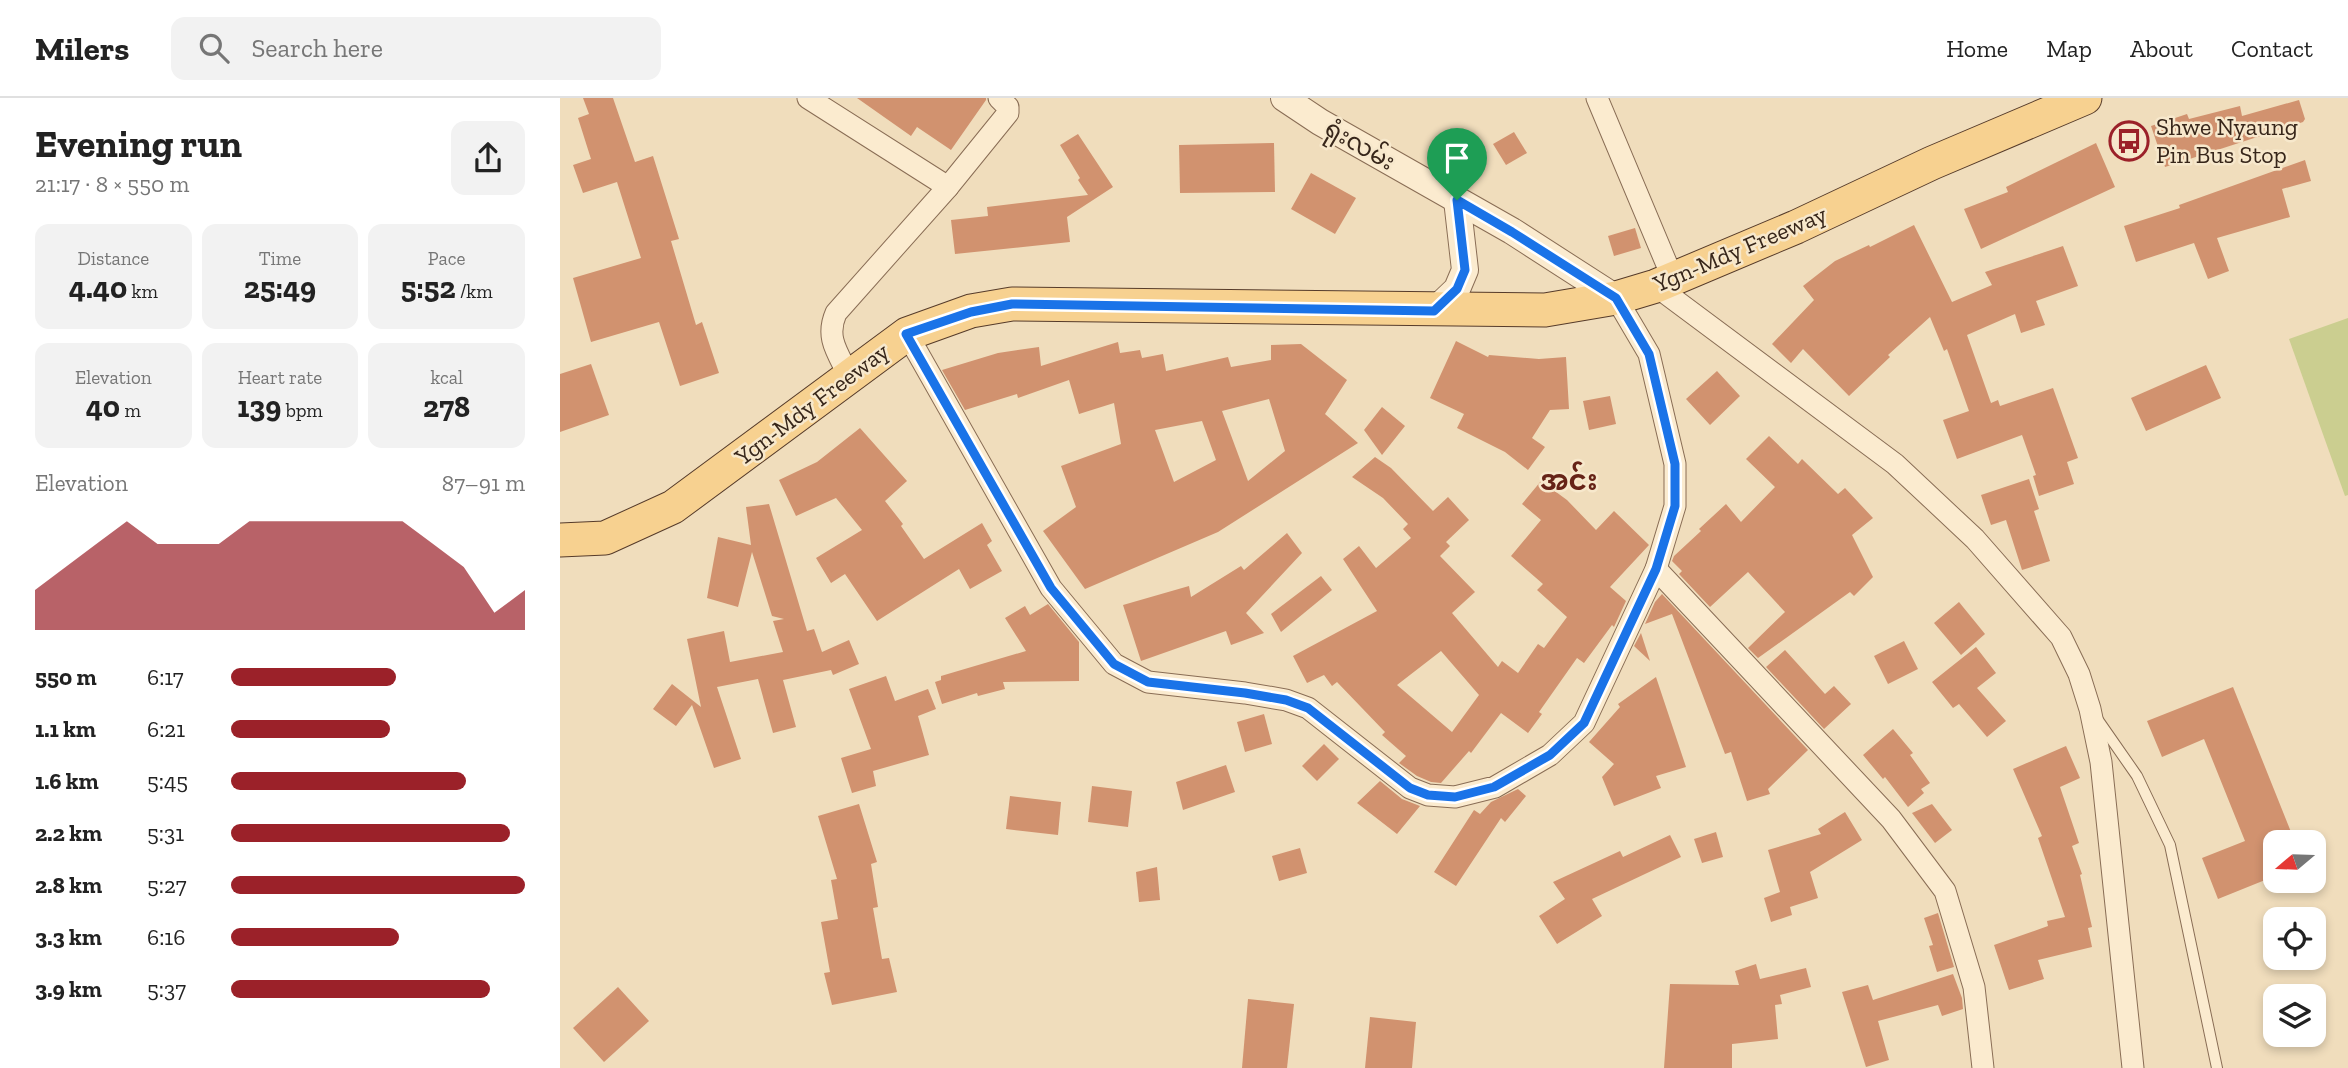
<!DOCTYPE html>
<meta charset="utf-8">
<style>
body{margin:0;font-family:"Zilla Slab","Noto Sans Myanmar",serif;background:#f2f2f2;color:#222;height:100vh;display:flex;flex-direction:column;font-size:26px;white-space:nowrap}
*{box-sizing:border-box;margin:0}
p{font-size:23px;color:#767676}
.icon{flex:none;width:38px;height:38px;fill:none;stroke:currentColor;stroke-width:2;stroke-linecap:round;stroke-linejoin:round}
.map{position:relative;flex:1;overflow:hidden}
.panel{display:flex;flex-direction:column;background:#fff;width:560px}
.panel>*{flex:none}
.needle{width:46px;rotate:251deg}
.tools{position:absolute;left:1703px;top:732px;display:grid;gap:14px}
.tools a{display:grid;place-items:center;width:63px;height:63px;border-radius:14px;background:#fff;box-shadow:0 4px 10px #0003;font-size:35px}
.pin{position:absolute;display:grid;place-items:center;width:60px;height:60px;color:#fff;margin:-72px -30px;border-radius:50% 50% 50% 0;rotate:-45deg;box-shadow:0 0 7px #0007}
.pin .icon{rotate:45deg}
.round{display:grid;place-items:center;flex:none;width:74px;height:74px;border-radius:14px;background:#f2f2f2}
.summary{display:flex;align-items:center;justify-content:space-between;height:119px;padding:0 35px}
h1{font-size:38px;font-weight:800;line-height:52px}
.metrics{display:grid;grid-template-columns:repeat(3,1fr);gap:10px;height:119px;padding:7px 35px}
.metrics div{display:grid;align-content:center;border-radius:14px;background:#f2f2f2;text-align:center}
.metrics b{font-size:30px;font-weight:800}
.metrics small{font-size:19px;font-weight:400}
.metrics p{font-size:19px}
.chart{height:196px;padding:14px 35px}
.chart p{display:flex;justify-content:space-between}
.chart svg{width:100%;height:126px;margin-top:7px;fill:#9b2129;opacity:.7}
ul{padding:0 35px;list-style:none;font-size:23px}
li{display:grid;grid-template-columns:112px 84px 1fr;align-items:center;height:52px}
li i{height:18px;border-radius:9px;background:#9b2129}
header{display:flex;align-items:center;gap:42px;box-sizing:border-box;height:98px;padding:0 35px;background:#fff;border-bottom:2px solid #e0e0e0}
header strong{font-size:33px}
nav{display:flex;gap:38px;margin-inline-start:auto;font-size:24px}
.search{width:490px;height:63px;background:#f2f2f2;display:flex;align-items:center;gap:18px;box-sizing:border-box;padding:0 24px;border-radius:14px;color:#767676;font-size:26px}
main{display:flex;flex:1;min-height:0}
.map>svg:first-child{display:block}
.green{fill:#cbce90}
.building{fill:#d1926f;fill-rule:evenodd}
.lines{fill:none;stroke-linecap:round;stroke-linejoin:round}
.service-casing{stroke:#896d55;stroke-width:12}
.minor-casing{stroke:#896d55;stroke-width:23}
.tertiary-casing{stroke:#896d55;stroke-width:28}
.primary-casing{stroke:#563b2a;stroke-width:35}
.service{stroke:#fbebcf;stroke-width:10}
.minor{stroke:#fbebcf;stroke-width:21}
.tertiary{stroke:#fbebcf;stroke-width:26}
.primary{stroke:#f7d190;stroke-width:33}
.route-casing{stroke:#fff;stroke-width:14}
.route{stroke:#1a73e8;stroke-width:9}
.labels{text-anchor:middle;stroke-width:5;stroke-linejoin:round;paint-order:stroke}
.poi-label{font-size:24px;fill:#37261a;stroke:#f7e8cc;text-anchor:start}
.street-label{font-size:24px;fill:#37261a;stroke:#f7e8cc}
.quarter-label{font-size:28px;font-weight:bold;fill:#662317;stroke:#f7e8cc}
</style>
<header>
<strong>Milers</strong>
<div class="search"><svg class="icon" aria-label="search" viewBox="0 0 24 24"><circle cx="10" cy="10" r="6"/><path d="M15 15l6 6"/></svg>Search here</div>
<nav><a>Home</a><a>Map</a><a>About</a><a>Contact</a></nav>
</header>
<main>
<section class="panel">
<div class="summary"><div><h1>Evening run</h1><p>21:17 · 8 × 550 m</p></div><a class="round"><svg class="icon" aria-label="share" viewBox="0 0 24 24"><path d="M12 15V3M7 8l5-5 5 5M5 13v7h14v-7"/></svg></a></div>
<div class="metrics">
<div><p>Distance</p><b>4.40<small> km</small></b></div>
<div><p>Time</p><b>25:49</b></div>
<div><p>Pace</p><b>5:52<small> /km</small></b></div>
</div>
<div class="metrics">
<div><p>Elevation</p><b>40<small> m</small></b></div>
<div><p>Heart rate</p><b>139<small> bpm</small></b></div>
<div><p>kcal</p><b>278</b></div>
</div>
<div class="chart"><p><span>Elevation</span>87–91 m</p>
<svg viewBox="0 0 160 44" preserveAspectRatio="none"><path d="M0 44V30L10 22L20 14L30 6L40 14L50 14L60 14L70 6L80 6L90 6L100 6L110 6L120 6L130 14L140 22L150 38L160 30V44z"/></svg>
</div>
<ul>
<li><b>550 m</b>6:17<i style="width:56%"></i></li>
<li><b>1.1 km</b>6:21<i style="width:54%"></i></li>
<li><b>1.6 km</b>5:45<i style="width:80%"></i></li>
<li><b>2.2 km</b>5:31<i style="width:95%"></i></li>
<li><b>2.8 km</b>5:27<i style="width:100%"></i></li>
<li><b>3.3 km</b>6:16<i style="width:57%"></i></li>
<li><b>3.9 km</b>5:37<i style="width:88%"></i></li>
</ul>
</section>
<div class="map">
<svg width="1788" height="970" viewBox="0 0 1788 970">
<rect width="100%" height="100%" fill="#f0ddbc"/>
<!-- green -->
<polygon class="green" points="1788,220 1788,397 1785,398 1729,241"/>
<!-- building -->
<g class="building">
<polygon points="23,0 53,0 75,64 93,58 119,141 111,143 136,227 142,224 159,275 120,288 99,224 31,244 13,180 81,160 57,84 23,95 13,67 31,61 18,20 29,16"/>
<polygon points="297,0 426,0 426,2 391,52 357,29 351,38"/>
<polygon points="1739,2 1745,21 1743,24 1605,69 1591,28 1627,16 1629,21 1680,8 1682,18"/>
<polygon points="954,34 967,55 946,67 933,46"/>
<polygon points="518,36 553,89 507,119 510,144 395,156 391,122 428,118 427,109 528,97 518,82 520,80 500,47"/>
<polygon points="714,45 715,94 620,95 619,47"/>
<polygon points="1536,45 1555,89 1421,151 1404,111 1448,94 1446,89"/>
<polygon points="1745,62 1751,83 1722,91 1730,119 1657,140 1669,173 1648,181 1634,145 1576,164 1564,128 1620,110 1619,107"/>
<polygon points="751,75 796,100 775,136 731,111"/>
<polygon points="1354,127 1392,204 1432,187 1425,174 1503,148 1518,188 1476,203 1485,227 1461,235 1455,216 1407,237 1431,305 1438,302 1440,308 1493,290 1518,360 1507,364 1514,386 1479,398 1473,378 1476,377 1462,337 1397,361 1383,322 1409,313 1387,251 1384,253 1370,219 1328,257 1330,259 1289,298 1243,251 1231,265 1212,246 1254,202 1243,188 1275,163 1309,147 1310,149"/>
<polygon points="1075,130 1081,150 1054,158 1048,138"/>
<polygon points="896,243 928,259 929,257 979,261 1006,259 1009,311 990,312 972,340 985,349 968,372 945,354 897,330 904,316 870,300"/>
<path d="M558 244 560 255 580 252 582 260 603 256 606 273 668 259 671 269 711 262V247L741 246 787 282 765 316 798 345 658 434 525 491 483 433 516 409 501 368 561 346 554 305 519 316 509 282 458 300 457 296 405 312 382 272 438 255 479 249 481 268ZM709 301 725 353 688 383 662 313ZM642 323 656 362 614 384 595 332Z"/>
<polygon points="31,266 49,317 0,334 0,276"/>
<polygon points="1646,267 1661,300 1586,333 1571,300"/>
<polygon points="1157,273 1180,298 1150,327 1126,301"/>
<polygon points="1050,298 1056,326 1029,332 1023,303"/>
<polygon points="822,309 845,328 822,357 804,332"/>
<polygon points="300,330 347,383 325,403 343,426 341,428 364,461 422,425 432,443 427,447 442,473 410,491 399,471 317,523 285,476 271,485 256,460 302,432 276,400 236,418 219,382 257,364"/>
<polygon points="1209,338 1238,366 1242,361 1278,396 1285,390 1313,420 1292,437 1313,479 1294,498 1290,494 1198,560 1188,550 1225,514 1188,474 1150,509 1119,476 1122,473 1112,463 1114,458 1141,433 1139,431 1166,406 1181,424 1215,389 1186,361"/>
<path d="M815 359 831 370 873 413 888 399 909 422 886 444 890 448 880 458 915 494 892 515 938 569 942 563 958 575 978 546 984 550 1007 519 977 492 983 486 951 458 981 422 962 406 981 383 1007 402 1036 432 1054 413 1089 447 1050 489 1066 503 1054 529 1052 527 1024 565 1017 560 979 614 982 616 968 635 941 615 911 655 909 653 881 685 871 684 857 678 839 665 846 658 822 637 825 634 777 584 772 588 764 577 747 585 733 558 817 513 783 461 799 448 816 470 851 440 843 431 848 426 823 400 792 379ZM881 553 919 597 892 634 837 587Z"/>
<polygon points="1469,381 1479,411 1474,413 1490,463 1462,472 1446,422 1431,427 1421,397"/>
<polygon points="209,406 247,533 254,531 262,554 289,542 299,566 273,577 271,572 223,582 236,629 213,635 198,581 157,589 181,661 154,670 132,607 116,628 93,611 112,586 141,609 127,541 164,533 170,564 223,554 213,523 224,521 212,518 192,454 178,509 147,500 158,439 191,447 186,409"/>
<polygon points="727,435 742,455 686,515 704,535 671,547 666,533 581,563 563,507 629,488 631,499 681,468 684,472"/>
<polygon points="761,478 772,492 721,534 711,516"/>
<polygon points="1102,496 1248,652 1208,691 1210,696 1187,703 1171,654 1165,656 1112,516 1085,526 1095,504"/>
<polygon points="1399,504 1425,536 1401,557 1374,525"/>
<polygon points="488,506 519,544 519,583 443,584 445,591 418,598 417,595 382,606 375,584 381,582 381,578 466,553 445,520 465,508 470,517"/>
<polygon points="1081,535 1090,563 1074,548"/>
<polygon points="1344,543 1358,571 1328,586 1314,558"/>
<polygon points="1416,549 1436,575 1417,590 1446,623 1427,639 1399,606 1393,610 1372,584"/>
<polygon points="1225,552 1265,596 1274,588 1291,606 1264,631 1206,569"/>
<polygon points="326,578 335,603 368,591 376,611 358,618 369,657 313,673 316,688 292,695 281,660 311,651 289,591"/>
<polygon points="1096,579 1126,669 1096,678 1101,690 1054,708 1042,679 1054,666 1029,644 1060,609 1058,606"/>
<polygon points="1673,589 1735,744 1715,744 1715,778 1658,801 1642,760 1685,743 1644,641 1602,659 1587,623"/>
<polygon points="704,616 712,646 685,654 677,624"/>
<polygon points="1333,631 1353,655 1350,657 1370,685 1361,691 1364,695 1348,709 1325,679 1323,681 1303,657"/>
<polygon points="764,646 779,661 757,683 742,668"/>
<polygon points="1506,648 1520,680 1500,689 1519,745 1512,748 1522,776 1520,777 1532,829 1528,830 1532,849 1478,862 1484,881 1449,892 1434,847 1488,828 1487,823 1505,819 1478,740 1482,738 1453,671"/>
<polygon points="666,667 675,694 623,712 616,684"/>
<polygon points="820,683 842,701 860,708 837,736 797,705"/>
<polygon points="532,688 572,693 568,729 528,724"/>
<polygon points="958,691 966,698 945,724 941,720 896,788 874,774 914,712 920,716 931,704"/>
<polygon points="450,698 501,704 498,737 446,731"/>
<polygon points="299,706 317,764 311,766 318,809 313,810 322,861 329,860 337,894 272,907 264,875 270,874 261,824 278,821 271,782 277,781 258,718"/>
<polygon points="1372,706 1392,732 1375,745 1352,715"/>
<polygon points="1285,714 1302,742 1250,774 1258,800 1230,809 1232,817 1211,824 1204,800 1220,794 1208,752 1261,736 1258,731"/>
<polygon points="1156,734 1163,759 1142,765 1134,741"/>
<polygon points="1110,737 1121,759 1032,801 1042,818 997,846 979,818 1005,801 993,784 1060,753 1063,759"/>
<polygon points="740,750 747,775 719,783 712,758"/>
<polygon points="597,769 600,802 579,804 576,774"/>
<polygon points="1378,815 1394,869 1377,874 1369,848 1373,847 1364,820"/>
<polygon points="1196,866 1200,881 1246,870 1251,889 1220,897 1222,906 1215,907 1218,941 1172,946 1172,970 1104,970 1110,886 1179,887 1175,873"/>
<polygon points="1393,876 1402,900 1403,911 1382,918 1378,907 1318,923 1329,962 1306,969 1282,894 1308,887 1313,902"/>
<polygon points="58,889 89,923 44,964 13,930"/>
<polygon points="688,901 734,906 727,970 682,970"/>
<polygon points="810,919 856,924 852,970 805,970"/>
</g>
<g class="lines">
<!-- service casing -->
<g class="service-casing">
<polyline id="service" points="1538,622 1577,678 1610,747 1657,970"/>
</g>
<!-- minor casing -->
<g class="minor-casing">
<g id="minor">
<polyline points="248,0 388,89"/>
<polyline points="1037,0 1113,181"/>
<polyline points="1096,188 1335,366 1415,441 1501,539 1519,576 1530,611 1541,664 1573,970"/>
<polyline points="347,236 491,490 554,566 588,584 685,595 726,602 748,610 850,690 868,697 895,699 935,689 990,657 1024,625 1096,471 1115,408 1115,366 1089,256 1056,200"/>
<path d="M289 278C278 255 265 240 276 215L388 89 448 15V9L439 0"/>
<polyline points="1096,471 1331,721 1385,793 1414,889 1423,970"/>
</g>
</g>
<!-- tertiary casing -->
<g class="tertiary-casing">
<g id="tertiary">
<polyline points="724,0 760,24 952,133 1056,200"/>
<polyline points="874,213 897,191 905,172 897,102"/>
</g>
</g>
<!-- primary casing -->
<g class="primary-casing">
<polyline id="primary" points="0,442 45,440 113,409 347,236 411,213 452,206 985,212 1056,200 1096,188 1236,129 1372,65 1525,0"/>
</g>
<!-- service -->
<use href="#service" class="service"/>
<!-- minor -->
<use href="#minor" class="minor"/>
<!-- tertiary -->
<use href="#tertiary" class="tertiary"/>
<!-- primary -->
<use href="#primary" class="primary"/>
</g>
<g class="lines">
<!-- route casing -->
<g class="route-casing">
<polygon id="route" points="897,102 952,134 1056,200 1089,256 1115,366 1115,408 1096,471 1024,625 990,657 934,689 895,699 868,697 850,690 748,610 726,602 685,595 588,584 554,566 491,490 346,236 411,214 452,206 874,213 897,191 905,172"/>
</g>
<!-- route -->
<use href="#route" class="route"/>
</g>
<!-- icons -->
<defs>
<g id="bus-ring" transform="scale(2.0125)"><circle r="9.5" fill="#f7e8cc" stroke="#9b2129" stroke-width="1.5"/><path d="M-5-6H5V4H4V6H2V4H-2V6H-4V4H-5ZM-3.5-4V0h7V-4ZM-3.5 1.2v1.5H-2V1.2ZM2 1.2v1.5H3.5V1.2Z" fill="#9b2129"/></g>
</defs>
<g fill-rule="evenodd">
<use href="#bus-ring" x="1569" y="43"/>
</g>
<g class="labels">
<!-- poi labels -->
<g class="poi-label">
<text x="1596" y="37">Shwe Nyaung<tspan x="1596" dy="28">Pin Bus Stop</tspan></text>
</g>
<!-- street labels -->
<g class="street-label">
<text transform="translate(800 47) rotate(30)" y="8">ရုံးလမ်း</text>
<text transform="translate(1180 151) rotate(-23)" y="8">Ygn-Mdy Freeway</text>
<text transform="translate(252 306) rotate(-37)" y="8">Ygn-Mdy Freeway</text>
</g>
<!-- quarter labels -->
<g class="quarter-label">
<text x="1009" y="392">အင်း</text>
</g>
</g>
</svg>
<div class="tools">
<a><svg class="needle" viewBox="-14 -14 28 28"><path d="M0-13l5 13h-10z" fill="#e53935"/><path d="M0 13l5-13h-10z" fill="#767676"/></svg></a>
<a><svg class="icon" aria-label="locate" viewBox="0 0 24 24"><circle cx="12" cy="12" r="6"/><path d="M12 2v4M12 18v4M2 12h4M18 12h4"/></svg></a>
<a><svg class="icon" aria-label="layers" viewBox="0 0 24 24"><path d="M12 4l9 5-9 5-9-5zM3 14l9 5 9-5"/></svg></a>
</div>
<div class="pin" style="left:897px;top:102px;background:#1e9e55"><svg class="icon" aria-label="arrive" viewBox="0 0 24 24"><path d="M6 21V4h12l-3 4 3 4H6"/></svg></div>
</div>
</main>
